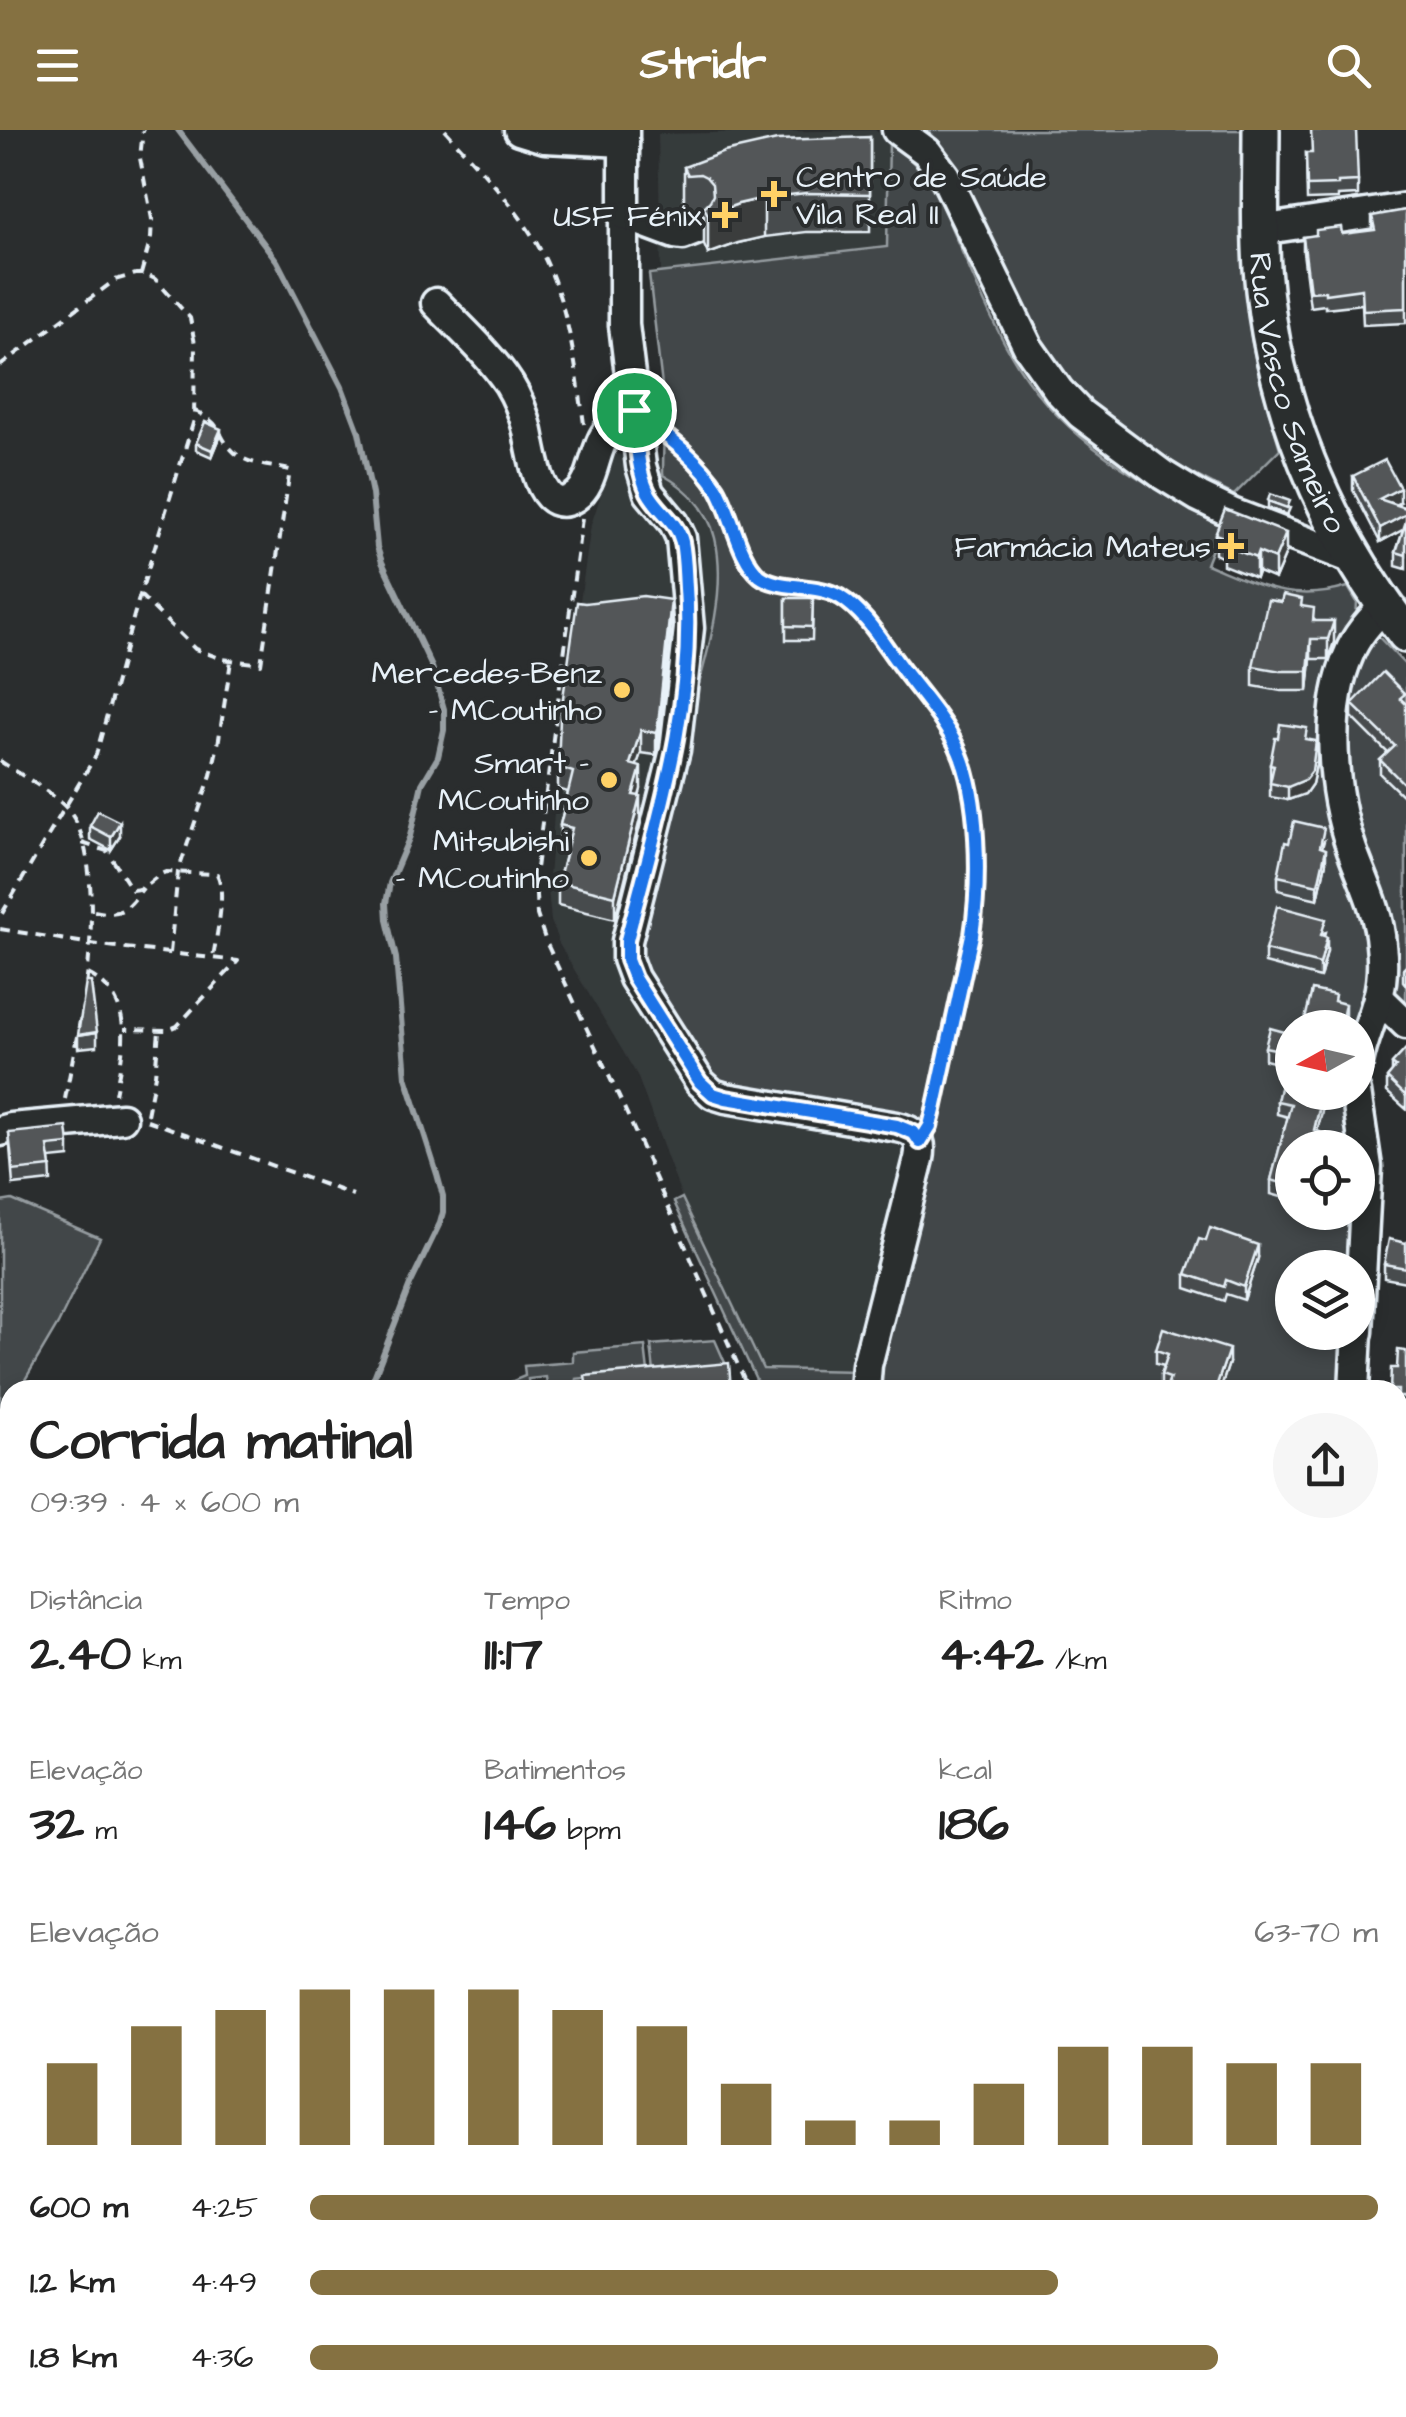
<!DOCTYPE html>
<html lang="pt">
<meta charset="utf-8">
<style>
body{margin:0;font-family:"Architects Daughter",sans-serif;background:#f6f6f6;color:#222;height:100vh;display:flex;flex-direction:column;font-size:38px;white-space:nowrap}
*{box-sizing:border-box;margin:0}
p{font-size:32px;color:#767676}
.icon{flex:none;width:55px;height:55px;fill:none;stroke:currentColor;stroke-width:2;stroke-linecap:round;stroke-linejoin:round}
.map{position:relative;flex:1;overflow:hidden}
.side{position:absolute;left:0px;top:1250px;width:1408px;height:1038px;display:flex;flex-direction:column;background:#fff;border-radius:30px 30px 0 0;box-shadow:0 5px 15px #0003}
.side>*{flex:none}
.needle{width:65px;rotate:262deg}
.buttons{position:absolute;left:1275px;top:880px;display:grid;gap:20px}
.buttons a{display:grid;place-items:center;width:100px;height:100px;border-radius:50%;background:#fff;box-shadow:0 5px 15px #0003;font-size:50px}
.pin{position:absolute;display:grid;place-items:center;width:85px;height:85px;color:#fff;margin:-42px;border:5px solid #fff;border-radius:50%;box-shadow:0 2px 10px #0007}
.round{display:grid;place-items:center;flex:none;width:105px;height:105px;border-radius:52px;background:#f6f6f6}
.headline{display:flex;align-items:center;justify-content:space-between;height:170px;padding:0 30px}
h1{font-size:55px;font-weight:700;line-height:75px}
.figures{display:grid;grid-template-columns:repeat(3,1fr);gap:15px;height:170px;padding:10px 30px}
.figures div{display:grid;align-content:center}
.figures b{font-size:50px;font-weight:700}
.figures small{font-size:28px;font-weight:400}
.figures p{font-size:28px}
.chart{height:280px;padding:20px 30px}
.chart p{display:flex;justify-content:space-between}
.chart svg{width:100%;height:180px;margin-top:10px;stroke:#857141;stroke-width:6}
ul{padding:0 30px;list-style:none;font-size:32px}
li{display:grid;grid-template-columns:160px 120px 1fr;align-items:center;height:75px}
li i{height:25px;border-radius:12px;background:#857141}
header{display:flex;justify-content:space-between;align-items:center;height:130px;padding:0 30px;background:#857141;color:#fff;font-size:45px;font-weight:700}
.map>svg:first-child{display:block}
.built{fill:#363a3b}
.green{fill:#424648;stroke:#959ca0;stroke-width:2.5}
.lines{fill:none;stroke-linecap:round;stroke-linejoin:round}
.stream{stroke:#989fa3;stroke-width:6}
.minor-casing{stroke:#e8f1f8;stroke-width:35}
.major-casing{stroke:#e8f1f8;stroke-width:42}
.path{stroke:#e8f1f8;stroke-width:4;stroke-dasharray:10 8;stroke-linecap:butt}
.minor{stroke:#2a2d2e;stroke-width:28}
.major{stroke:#2a2d2e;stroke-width:35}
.wall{fill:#474b4d;stroke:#e8f1f8;stroke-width:2.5}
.shaded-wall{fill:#3a3d3e;stroke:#e8f1f8;stroke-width:2.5}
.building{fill:#535759;stroke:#e8f1f8;stroke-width:2.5}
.route-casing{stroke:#fff;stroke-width:20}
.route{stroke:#1a73e8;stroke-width:12}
.poi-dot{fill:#ffd166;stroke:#2a2d2e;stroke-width:4}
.labels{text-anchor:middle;stroke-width:8;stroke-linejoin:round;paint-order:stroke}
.poi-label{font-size:32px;fill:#e8f1f8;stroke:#2a2d2e;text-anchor:end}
.street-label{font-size:32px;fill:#e8f1f8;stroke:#2a2d2e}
</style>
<header><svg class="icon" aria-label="menu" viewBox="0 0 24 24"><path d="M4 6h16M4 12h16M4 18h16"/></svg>Stridr<svg class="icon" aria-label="search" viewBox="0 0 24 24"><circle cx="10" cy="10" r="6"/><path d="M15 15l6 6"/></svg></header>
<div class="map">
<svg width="1406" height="2287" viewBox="0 0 1406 2287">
<rect width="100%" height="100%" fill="#2a2d2e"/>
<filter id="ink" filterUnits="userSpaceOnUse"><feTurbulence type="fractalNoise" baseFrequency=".01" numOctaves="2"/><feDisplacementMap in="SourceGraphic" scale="20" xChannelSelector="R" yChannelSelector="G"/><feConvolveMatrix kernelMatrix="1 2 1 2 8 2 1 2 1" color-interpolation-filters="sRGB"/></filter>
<g filter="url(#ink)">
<!-- built -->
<g class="built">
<polygon points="875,0 889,11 887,117 661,142 658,4"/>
<polygon points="614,324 663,329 663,345 690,362 708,390 716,412 719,439 717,469 711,502 635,807 905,1004 916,1017 858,1241 763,1240 682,1068 637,945 559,814 551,791 548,759 560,610 591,395"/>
</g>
<!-- green -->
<g class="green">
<path d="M928 0H1244C1244 64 1241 128 1249 192 1254 235 1268 277 1280 319L1234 365C1171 334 1105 297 1061 240 1039 212 1023 179 1009 147 985 96 966 42 928 0Z"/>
<path d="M889 11C900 21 913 30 922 43 936 61 945 83 954 104 974 148 992 195 1018 236 1065 311 1145 355 1222 394L1206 434C1258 455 1291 474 1348 457L1357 472 1356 490C1335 507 1334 540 1331 566L1370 806 1368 854 1357 897 1292 898V962L1348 963 1352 1017 1292 1018V1082L1354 1083 1353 1137 1292 1138V1202L1350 1203 1347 1260H872L874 1234 935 997 726 962 707 950 640 843 635 807C652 737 670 667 687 597 702 540 729 467 715 408 708 378 688 359 663 345L664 273 649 144 887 117Z"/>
<polygon points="1375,503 1406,536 1406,885 1393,868 1357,705 1343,626 1351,544"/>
<polygon points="682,1068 763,1239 858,1241 857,1260 761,1260 674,1072"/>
<polygon points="12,1070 100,1108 58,1194 19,1260 10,1260 10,1275 0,1292 0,1072"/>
<polygon points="715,1210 726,1235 654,1242 651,1215"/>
<polygon points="645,1216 648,1242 576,1249 576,1260 548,1260 546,1247 528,1249 529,1260 492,1260 525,1246 524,1236 573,1232 573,1222"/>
<polygon points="0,1791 10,1799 10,1875 0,1875"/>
<polygon points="0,1950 10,1976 10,2278 76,2278 77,2287 0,2287"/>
<polygon points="1398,2059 1406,2059 1406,2199 1398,2204"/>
</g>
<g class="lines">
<!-- stream -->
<g class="stream">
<polyline points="178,0 277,131 342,257 359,302 372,364 377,417 382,432 432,537 444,579 444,600 438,627 422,654 410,706 390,753 386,773 387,790 396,828 406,947 437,1044 443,1066 443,1082 440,1093 410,1155 369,1260"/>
<polyline points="0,2117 10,2125"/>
<polyline points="73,2278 74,2287"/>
</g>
<!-- minor casing -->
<g class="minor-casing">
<g id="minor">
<polyline points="519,0 545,8 624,12"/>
<path d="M624 0V195L641 336 649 363 674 393 681 408 689 498 675 620 627 811V829L634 848 700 952 713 964 726 968 897 997C916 1001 923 1009 919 1029L867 1235 865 1260"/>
<polyline points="897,0 927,22 945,46 1028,217 1059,261 1081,284 1163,345 1199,367 1232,383 1358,431"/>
<polyline points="624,85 675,104 683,105 696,100"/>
<polyline points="1260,100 1406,78"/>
<path d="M436 173C461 199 490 225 509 254 517 267 523 282 527 297 532 316 538 391 575 367 594 354 593 324 605 305 612 294 622 287 634 279"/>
<polyline points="1378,867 1406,894"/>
<path d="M1358 934C1362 911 1372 891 1378 868 1382 852 1383 831 1381 815 1379 781 1363 751 1352 720 1332 663 1324 580 1349 524 1357 504 1371 490 1385 475"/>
<polyline points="1356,962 1367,1037 1358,1202"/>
<polyline points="0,1001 11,998 122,988"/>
<polyline points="1354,1260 1357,1202"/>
<polyline points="0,1625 7,1613"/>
<polyline points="1398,1693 1406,1693"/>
<polyline points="1398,1878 1406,1878"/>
<polyline points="1398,2236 1406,2250"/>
<polyline points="869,2278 892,2287"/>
<polyline points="915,2278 938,2287"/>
<polyline points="1215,2278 1220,2287"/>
<polyline points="1303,2278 1310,2287"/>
<polyline points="660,2287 664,2278"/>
</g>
</g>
<!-- major casing -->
<g class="major-casing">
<g id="major">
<path id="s1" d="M1261 0C1261 46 1259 92 1262 138 1272 273 1324 397 1406 504"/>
<polyline points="0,1713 10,1709"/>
<polyline points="0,1769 10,1776"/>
<polyline points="0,1890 10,1890"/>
<polyline points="1398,2018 1406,2017"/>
</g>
</g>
<!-- path -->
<g class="path">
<path d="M445 0C479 38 517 76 541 121 568 173 576 236 584 294"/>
<polyline points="141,144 151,108 152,89 140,28 143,0"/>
<polyline points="0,236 115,150 136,144 145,144 155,149 190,188 195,214 194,290 136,478 96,625 0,787"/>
<polyline points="662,303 696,332 717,359 729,382 745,424 758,444 772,451 827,461 841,468 859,482 939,588 959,624 967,650 973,688 976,729 976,769 972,805 932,990"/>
<polyline points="582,388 535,746 537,785 546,812 627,984 749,1260"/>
<path d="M140 465 195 519 222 529 261 534 290 340C273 336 247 335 234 322 215 304 225 295 195 281"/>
<path d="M0 631C19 644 56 664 69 681 98 717 92 811 86 856"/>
<path d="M82 713 107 721 132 760C147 760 153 746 166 742L217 744C227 763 216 806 213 828"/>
<path d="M94 781C122 787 127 779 143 758"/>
<polyline points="0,799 91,814 238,831 177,896 168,900 124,899"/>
<polyline points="170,823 178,742 211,645 218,615 231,531"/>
<path d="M88 844C137 869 123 921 115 964"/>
<polyline points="65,969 83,875"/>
<polyline points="147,985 155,945 159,901"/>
<polyline points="147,990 353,1065"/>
<polyline points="1398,2102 1406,2102"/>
<polyline points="229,2278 230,2287"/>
<polyline points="1402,2287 1406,2284"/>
</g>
<!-- minor -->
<use href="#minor" class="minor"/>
<!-- major -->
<use href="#major" class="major"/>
</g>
<!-- wall -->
<g class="wall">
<polygon points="870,7 870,102 806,102 764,107 738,113 708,124 704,115 704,85 700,83 688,84 684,76 684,37"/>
<polygon points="1306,23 1358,51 1358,65 1338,66 1338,69 1307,70"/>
<polygon points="1406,80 1406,193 1363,195 1362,174 1325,178 1325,175 1310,177 1303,122 1303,107 1372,101 1372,86"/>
<polygon points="221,305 212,327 196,320 196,313"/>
<polygon points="1353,346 1400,372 1395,374 1406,378 1406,439 1396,436 1396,422 1404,399 1380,412 1353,360"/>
<polygon points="1268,371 1290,378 1287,385 1268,378"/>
<polygon points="1215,404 1286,423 1275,449 1258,442 1256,448 1223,435 1223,428 1215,424"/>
<polygon points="786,468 813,468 812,510 786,510"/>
<polygon points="1302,476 1334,512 1328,529 1311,529 1308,561 1281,561 1253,556 1253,536"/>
<polygon points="671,492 658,617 656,625 641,623 636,636 641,659 639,666 640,689 615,789 558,775 558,752 567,719 560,717 560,695 568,662 558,659 558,637"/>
<polygon points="1405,573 1406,574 1406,669 1380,644 1380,630 1388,623 1352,587 1352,574"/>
<polygon points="1307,609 1317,630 1312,654 1305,664 1288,670 1270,667 1270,634"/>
<polygon points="90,696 120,706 111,720 90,709"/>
<polygon points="1324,711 1322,718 1326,732 1318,769 1278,760 1278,746"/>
<polygon points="1326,802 1325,806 1327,821 1320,848 1265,833 1265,820"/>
<polygon points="1406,836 1406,855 1403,851 1403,839"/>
<polygon points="97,902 97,916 78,918 78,905"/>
<polygon points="1292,904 1292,962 1331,962 1328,974 1324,973 1317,1001 1320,1007 1334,1018 1292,1018 1292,1070 1271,1064 1271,1050 1288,987 1277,984 1277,971 1286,935 1265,930 1265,917"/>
<polygon points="1406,919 1406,979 1387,962 1387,948 1392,942 1392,934"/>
<polygon points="9,1003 69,1014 69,1027 50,1029 51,1051 13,1055"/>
<polygon points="1406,1113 1406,1152 1384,1148 1384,1134"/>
<polygon points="1258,1128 1244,1170 1226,1164 1224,1171 1186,1158 1186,1144"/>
<polygon points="1156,1220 1229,1233 1220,1260 1161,1259 1161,1245 1164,1236 1156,1234"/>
<polygon points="1406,1221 1406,1281 1398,1280 1397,1238"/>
<polygon points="1398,1528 1399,1567 1406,1601 1406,1662 1398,1662"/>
<rect x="1398" y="1885" width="8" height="88"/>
<polygon points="1398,2232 1401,2275 1398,2277 1398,2282 1390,2287 1347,2287 1341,2278 1398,2278"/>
<polygon points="273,2278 297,2278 273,2280"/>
<polygon points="537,2278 610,2278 599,2287 537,2287"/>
<polygon points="988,2278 1167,2278 1167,2287 1011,2287"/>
</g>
<!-- shaded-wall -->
<g class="shaded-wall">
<polygon points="764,68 764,107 738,113 708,124 708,85 738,74"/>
<polygon points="221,299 221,305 212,327 212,320"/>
<polygon points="1400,358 1400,372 1379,383 1379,369"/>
<polygon points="1406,384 1406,398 1380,412 1380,398"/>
<polygon points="1286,403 1286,423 1275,449 1275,429"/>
<polygon points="1258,422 1258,442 1256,448 1256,428"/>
<polygon points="671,470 671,492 656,625 656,603"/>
<polygon points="1334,491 1334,512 1328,529 1328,509"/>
<polygon points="1311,509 1311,529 1308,561 1308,541"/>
<polygon points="641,600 641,623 630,656 630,634"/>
<polygon points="1317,617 1317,630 1312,654 1305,664 1288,670 1288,657"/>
<polygon points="641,637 641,659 633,687 633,665"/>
<polygon points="640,666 640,689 615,789 615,766"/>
<polygon points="120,692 120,706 111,720 111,707"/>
<polygon points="1326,719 1326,732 1318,769 1318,755"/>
<polygon points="1327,807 1327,821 1320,848 1320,834"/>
<polygon points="1345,874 1345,888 1343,898 1340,898"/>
<polygon points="1324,962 1324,973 1314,1014 1314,1000"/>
<polygon points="1258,1115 1258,1128 1244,1170 1244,1157"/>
<polygon points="1229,1219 1229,1233 1220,1260 1215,1260"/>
<polygon points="10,1545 10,1552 0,1568 0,1562"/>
<polygon points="1401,2236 1401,2275 1398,2277 1398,2282 1390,2287 1369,2287 1369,2278 1398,2278 1398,2238"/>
<polygon points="591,2278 610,2278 599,2287 590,2287"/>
<polygon points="1160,2278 1167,2278 1167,2287 1156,2287"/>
<rect x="1352" y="2278" width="4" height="9"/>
<rect x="1361" y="2278" width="5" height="9"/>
</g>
<!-- building -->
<g class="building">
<polygon points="1311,0 1356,0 1358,51 1338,52 1338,55 1307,56 1306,23 1312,23"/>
<polygon points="870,7 870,64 806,63 764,68 738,74 708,85 704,77 710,71 713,65 712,54 706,47 700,44 688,45 684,37 724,22 777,10"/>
<polygon points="1406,80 1406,178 1363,180 1362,159 1325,164 1325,161 1310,162 1303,107 1316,105 1316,100 1341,97 1342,104 1375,100 1372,86"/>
<polygon points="205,292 221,299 212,320 196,313"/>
<polygon points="1385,330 1400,358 1379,369 1406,378 1406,384 1380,398 1353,346"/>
<polygon points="1270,364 1290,371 1287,378 1268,371"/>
<polygon points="1225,379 1286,403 1275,429 1258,422 1256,428 1223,415 1226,408 1215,404"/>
<polygon points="1406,391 1406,425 1396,422"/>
<polygon points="1283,465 1302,469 1301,476 1314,478 1313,491 1334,491 1328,509 1311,509 1308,541 1281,541 1253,536 1268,470 1281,472"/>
<polygon points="643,466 671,470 658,595 656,603 641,600 630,634 641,637 633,665 640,666 615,766 558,752 572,698 560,695 573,642 558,637 560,588 577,472 585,473"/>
<polygon points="786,468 813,468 812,497 786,496"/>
<polygon points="1383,542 1405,564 1400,568 1406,574 1406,656 1380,630 1395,616 1352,574"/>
<polygon points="1280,594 1307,598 1305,609 1316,611 1312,641 1305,650 1288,657 1270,653 1274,635 1270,634 1275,608 1278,608"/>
<polygon points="98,681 120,692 111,707 90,696"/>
<polygon points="1294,691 1324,698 1320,717 1326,719 1318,755 1278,746 1285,712 1289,713"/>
<polygon points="1277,776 1326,789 1321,805 1327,807 1320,834 1265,820"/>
<polygon points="86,852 91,852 97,902 78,905"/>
<polygon points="1312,860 1335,865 1334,871 1345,874 1340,898 1303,898"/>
<polygon points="1270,898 1292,904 1292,962 1323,962 1314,1000 1320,1002 1319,1007 1334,1011 1332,1018 1292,1018 1292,1056 1271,1050 1291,974 1277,971 1289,922 1265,917"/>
<polygon points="1406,919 1406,966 1387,948 1396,937 1392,934"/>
<polygon points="67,997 69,1014 48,1016 51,1037 13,1041 9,1003"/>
<polygon points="1210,1098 1258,1115 1244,1157 1226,1150 1224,1157 1186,1144 1199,1109 1206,1111"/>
<polygon points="1389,1109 1406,1113 1406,1138 1384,1134"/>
<polygon points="1163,1198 1229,1219 1215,1260 1166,1260 1170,1248 1161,1245 1168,1224 1156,1220"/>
<polygon points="1398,1220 1406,1221 1406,1267 1398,1267 1398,1260 1390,1260 1391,1238 1397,1238"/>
<polygon points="729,1233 731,1260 578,1260 577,1254 586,1253 585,1246"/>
<polygon points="1398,1528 1399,1567 1405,1567 1406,1649 1398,1649"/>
<polygon points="0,1540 10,1545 0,1562"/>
<rect x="1398" y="1885" width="8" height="49"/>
<polygon points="551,2278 591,2278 590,2284 591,2287 556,2287"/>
<polygon points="1084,2278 1160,2278 1156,2287 1107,2287"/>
</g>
</g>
<g class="lines" filter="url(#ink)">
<!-- route casing -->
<g class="route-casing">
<path id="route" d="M634 280C662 303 696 326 717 358 732 383 738 428 760 446 778 460 816 453 840 467 866 483 882 512 900 536 919 562 943 588 957 617 980 665 980 753 972 805L934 980 930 996 920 1012 914 1003 897 996 726 968 713 964 700 952 634 848 627 830V810C656 695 695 578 686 458 685 443 685 427 682 412 677 391 658 381 648 362 636 338 637 306 634 280Z"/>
</g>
<!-- route -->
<use href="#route" class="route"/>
</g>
<!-- markers -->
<g class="poi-dot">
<path d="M769 49h10v10h10v10h-10v10h-10v-10h-10v-10h10z"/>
<path d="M720 70h10v10h10v10h-10v10h-10v-10h-10v-10h10z"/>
<path d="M1226 401h10v10h10v10h-10v10h-10v-10h-10v-10h10z"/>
<circle cx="622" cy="560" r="10"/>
<circle cx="609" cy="650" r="10"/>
<circle cx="589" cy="728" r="10"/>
</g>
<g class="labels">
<!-- poi labels -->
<g class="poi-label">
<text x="796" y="57" text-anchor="start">Centro de Saúde<tspan x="796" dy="37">Vila Real II</tspan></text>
<text x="702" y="96">USF Fénix</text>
<text x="1211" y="427">Farmácia Mateus</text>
<text x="602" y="553">Mercedes-Benz<tspan x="602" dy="37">- MCoutinho</tspan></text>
<text x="589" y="643">Smart -<tspan x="589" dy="37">MCoutinho</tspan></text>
<text x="569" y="721">Mitsubishi<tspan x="569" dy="37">- MCoutinho</tspan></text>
</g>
<!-- street labels -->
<g class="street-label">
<text dy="11" stroke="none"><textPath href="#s1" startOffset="268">Rua Vasco Sameiro</textPath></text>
</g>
</g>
</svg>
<div class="buttons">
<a><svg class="needle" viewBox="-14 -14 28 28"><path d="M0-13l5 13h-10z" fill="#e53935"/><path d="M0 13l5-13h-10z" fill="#767676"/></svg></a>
<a><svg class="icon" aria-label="locate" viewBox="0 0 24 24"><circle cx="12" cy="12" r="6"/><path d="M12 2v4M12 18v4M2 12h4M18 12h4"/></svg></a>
<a><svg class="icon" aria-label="layers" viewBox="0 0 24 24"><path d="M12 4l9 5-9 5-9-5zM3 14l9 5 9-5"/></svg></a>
</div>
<div class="pin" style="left:634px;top:280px;background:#1e9e55"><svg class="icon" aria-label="arrive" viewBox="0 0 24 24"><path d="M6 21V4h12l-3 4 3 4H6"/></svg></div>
<section class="side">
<div class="headline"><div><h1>Corrida matinal</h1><p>09:39 · 4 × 600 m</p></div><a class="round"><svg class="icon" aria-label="share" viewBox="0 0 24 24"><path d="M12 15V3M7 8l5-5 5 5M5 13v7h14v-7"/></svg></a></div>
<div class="figures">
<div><p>Distância</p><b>2.40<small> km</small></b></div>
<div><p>Tempo</p><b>11:17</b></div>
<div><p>Ritmo</p><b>4:42<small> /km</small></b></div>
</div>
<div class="figures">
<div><p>Elevação</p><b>32<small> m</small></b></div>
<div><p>Batimentos</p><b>146<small> bpm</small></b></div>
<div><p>kcal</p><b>186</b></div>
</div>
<div class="chart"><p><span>Elevação</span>63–70 m</p>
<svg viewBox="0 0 160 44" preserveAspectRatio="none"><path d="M5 44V24M15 44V15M25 44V11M35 44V6M45 44V6M55 44V6M65 44V11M75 44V15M85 44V29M95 44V38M105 44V38M115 44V29M125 44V20M135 44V20M145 44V24M155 44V24"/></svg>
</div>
<ul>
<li><b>600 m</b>4:25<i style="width:100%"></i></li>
<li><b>1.2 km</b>4:49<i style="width:70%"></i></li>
<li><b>1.8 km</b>4:36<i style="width:85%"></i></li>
</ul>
</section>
</div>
